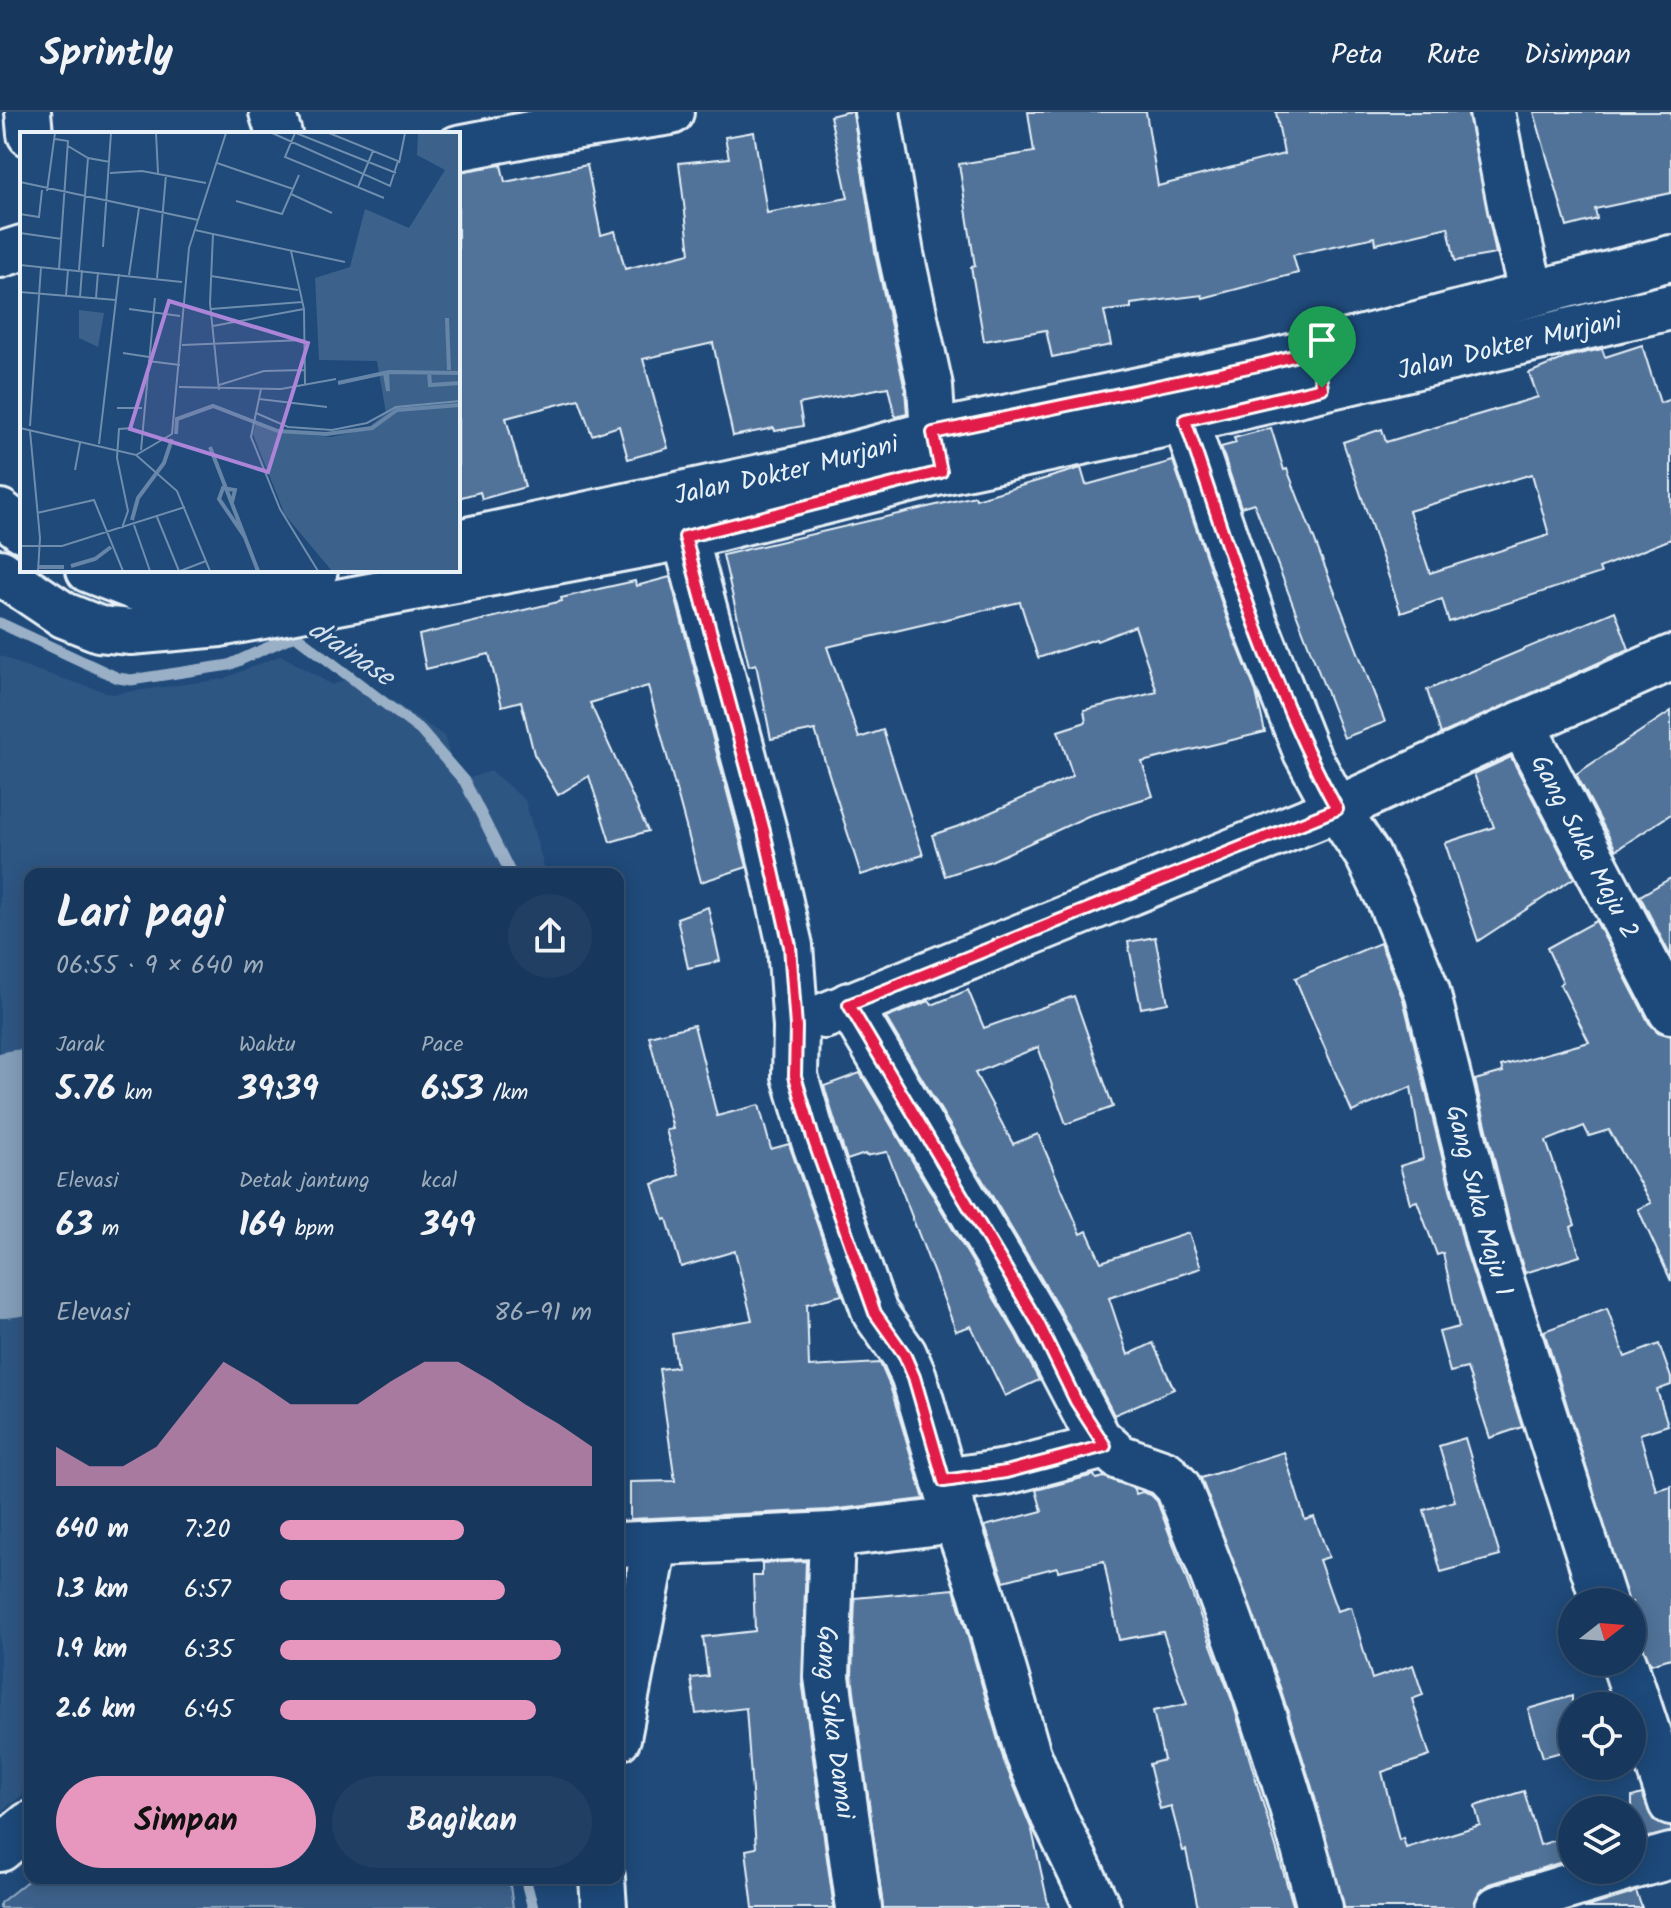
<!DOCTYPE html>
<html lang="id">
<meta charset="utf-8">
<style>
body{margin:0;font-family:Kalam,sans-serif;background:#203f62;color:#f1f3f6;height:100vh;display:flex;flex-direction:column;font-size:30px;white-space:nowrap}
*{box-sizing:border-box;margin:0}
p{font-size:26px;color:#9eacbb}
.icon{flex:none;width:44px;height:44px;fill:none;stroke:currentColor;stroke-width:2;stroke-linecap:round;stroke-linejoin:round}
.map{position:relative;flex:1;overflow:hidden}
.drawer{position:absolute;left:24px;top:756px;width:600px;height:1016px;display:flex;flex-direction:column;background:#17385c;border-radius:16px;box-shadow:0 4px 20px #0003,0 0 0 2px #365272}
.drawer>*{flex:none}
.needle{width:52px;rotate:73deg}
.buttons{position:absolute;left:1558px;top:1476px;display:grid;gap:16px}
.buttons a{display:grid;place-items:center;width:88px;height:88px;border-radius:50%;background:#17385c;box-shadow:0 4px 20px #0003,0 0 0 2px #365272;font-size:40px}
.pin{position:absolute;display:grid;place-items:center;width:68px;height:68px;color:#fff;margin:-82px -34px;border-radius:50% 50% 50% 0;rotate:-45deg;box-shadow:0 0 8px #0007}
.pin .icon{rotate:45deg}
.round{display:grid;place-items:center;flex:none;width:84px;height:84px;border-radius:42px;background:#203f62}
.summary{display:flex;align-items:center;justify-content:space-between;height:136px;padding:0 32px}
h1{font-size:44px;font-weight:600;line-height:60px}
.metrics{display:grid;grid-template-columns:repeat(3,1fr);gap:12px;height:136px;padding:8px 32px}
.metrics div{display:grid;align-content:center}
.metrics b{font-size:34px;font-weight:600}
.metrics small{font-size:22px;font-weight:400}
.metrics p{font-size:22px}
.chart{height:224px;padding:16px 32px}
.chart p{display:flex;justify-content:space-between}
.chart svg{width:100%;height:144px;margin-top:8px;fill:#e797bd;opacity:.7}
.button{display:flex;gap:16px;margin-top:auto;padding:16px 32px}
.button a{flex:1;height:92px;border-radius:48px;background:#e797bd;color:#111;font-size:32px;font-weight:600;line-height:92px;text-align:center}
.button a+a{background:#203f62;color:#f1f3f6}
ul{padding:0 32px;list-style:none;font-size:26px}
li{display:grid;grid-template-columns:128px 96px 1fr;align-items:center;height:60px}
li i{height:20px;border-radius:10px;background:#e797bd}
header{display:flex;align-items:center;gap:48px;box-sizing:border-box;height:112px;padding:0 40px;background:#17385c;border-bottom:2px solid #365272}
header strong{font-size:38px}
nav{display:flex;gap:44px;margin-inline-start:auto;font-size:28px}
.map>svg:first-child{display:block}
.built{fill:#2e5683}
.green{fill:#3c628c;stroke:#92aac2;stroke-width:2}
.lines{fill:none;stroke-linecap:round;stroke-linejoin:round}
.stream{stroke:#9ab0c7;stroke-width:11}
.runway{stroke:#849eb9;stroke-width:246}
.building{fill:#517399;stroke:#e8f1f8;stroke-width:2;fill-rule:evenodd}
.minor-casing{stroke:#e8f1f8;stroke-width:50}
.major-casing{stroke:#e8f1f8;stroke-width:50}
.minor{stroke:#1f4a7a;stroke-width:44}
.major{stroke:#1f4a7a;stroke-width:44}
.route-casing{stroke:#fff;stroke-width:16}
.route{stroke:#e11d48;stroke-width:10}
.labels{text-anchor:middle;stroke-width:6;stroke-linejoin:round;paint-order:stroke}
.street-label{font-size:26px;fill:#e8f1f8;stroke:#1f4a7a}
.water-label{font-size:28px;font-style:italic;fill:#d4e1ec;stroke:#1f4a7a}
.inset-river{fill:none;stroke:#6685a7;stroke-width:4}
.inset-road{fill:none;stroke:#6f8dac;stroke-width:2}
.view{fill:#ac85d9;fill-opacity:0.15;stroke:#ac85d9;stroke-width:4}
.inset-edge{fill:none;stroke:#e8f1f8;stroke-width:4}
</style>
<header>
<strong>Sprintly</strong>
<nav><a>Peta</a><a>Rute</a><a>Disimpan</a></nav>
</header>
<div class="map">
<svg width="1671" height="1796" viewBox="0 0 1671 1796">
<rect width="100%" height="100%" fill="#1f4a7a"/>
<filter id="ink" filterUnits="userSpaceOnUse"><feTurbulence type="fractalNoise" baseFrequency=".0125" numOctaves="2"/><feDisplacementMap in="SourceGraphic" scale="16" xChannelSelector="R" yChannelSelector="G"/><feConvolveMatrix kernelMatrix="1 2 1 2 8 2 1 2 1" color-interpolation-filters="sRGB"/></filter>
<g filter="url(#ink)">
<!-- built -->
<polygon class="built" points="0,543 23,554 112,582 223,567 281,543 332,573 355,563 444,624 458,670 491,659 525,688 546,762 30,762 30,1677 0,1700"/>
<!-- green -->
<polygon class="green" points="31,1766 509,1766 513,1796 0,1796 0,1791"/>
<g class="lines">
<!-- stream -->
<g class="stream">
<polyline points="0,511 118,566 131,568 229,553 295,523 420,618 465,670 511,762"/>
<polyline points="525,1766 533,1796"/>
</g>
<!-- runway -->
<polyline class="runway" points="0,1083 30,1060"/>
</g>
<!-- building -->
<g class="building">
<polygon points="846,0 853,0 876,146 905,278 907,302 895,305 888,275 799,292 803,314 775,319 774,316 733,324 713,231 643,247 668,336 628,347 619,314 592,323 579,287 506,306 525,375 482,387 480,380 458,386 458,60 501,53 505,70 587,53 601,123 615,119 625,157 690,141 679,51 729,46 725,25 754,20 767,101 848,86 830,4"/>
<polygon points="1028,0 1146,0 1158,74 1284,42 1276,0 1468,0 1496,142 1455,149 1448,115 1376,132 1375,125 1293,143 1298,161 1203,186 1202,183 1131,192 1131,196 1104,199 1111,233 1052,245 1046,218 984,229 971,155 975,154 959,52 1034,40"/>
<polygon points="1534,0 1671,0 1671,81 1595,97 1597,107 1567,115"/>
<path d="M1642 233 1660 291 1671 287V427L1599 456 1601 461 1449 510 1442 487 1401 501 1343 330 1382 317 1386 330 1538 285 1529 261 1570 244 1602 237 1605 245ZM1532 362 1549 423 1430 461 1409 399Z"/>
<polygon points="1271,316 1284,358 1287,357 1385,610 1344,626 1254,391 1241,395 1221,335 1236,331 1234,326"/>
<polygon points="1173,349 1230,515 1256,580 1265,620 1142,650 1153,684 1088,704 991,749 945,764 932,723 962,713 1073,664 1058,619 1086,610 1084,598 1157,580 1135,514 1097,529 1096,527 1038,546 1020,490 827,535 859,626 883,618 923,743 861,763 815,618 771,627 756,552 749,554 723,443 975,384 976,387 1081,356 1086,373"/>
<polygon points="670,465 747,755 701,770 648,574 590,591 648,719 610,730 589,664 558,683 534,642 521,589 502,594 489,542 426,557 419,523 562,489 561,486 603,476 635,469 636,474"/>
<polygon points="1615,499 1629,537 1441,622 1427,578"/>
<polygon points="1671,599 1671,702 1616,738 1576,662"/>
<polygon points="1511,645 1574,766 1478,829 1445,731 1494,715 1474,662"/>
<polygon points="1671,766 1671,845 1640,784"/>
<polygon points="708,795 720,849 688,856 677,806"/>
<polygon points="1596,809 1649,911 1658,920 1671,924 1671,1169 1638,1097 1651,1091 1609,1018 1589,1024 1584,1014 1546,1029 1575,1113 1571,1115 1580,1144 1525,1161 1512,1120 1475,968 1503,960 1501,954 1589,930 1560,872 1563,870 1547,836"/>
<polygon points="1155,825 1168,891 1141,896 1128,830"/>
<polygon points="1380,831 1403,887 1464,1133 1522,1315 1490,1326 1467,1256 1450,1260 1439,1220 1459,1215 1443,1141 1437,1143 1417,1089 1410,1091 1400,1054 1423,1047 1411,975 1352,1000 1295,866"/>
<polygon points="968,878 984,916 1074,884 1113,995 1066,1012 1038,935 975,961 1013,1032 1038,1022 1081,1122 1087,1119 1101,1150 1189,1121 1201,1156 1109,1186 1128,1243 1153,1231 1174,1277 1114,1303 1060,1198 886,906 929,889 932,893"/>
<polygon points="694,913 717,1004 759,993 771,1037 789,1032 842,1183 807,1192 809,1255 880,1251 890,1274 924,1387 830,1398 630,1407 630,1370 675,1369 659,1257 677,1255 672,1222 752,1208 735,1139 681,1155 667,1107 664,1108 653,1072 679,1063 666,1018 673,1017 649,924"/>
<polygon points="860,961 1016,1223 1039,1268 1005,1284 971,1214 956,1219 887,1040 866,1044 865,1042 847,1048 824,974"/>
<polygon points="1607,1196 1625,1245 1659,1232 1671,1266 1671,1273 1657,1278 1668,1313 1640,1322 1656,1378 1671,1374 1671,1546 1651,1552 1641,1532 1632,1527 1632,1490 1628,1490 1544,1219"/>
<polygon points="1465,1326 1500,1444 1441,1460 1424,1398 1455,1389 1439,1334"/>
<polygon points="1284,1340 1305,1408 1314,1405 1329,1445 1319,1448 1337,1499 1351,1495 1372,1567 1413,1553 1423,1583 1412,1587 1430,1644 1382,1660 1399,1728 1403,1726 1406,1736 1480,1713 1475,1694 1524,1679 1540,1733 1572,1723 1572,1747 1490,1772 1479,1780 1474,1796 1344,1796 1314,1682 1280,1575 1201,1366"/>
<polygon points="1094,1363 1096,1367 1104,1365 1135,1377 1136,1382 1142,1380 1151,1383 1157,1389 1233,1591 1294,1796 1198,1796 1186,1738 1183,1739 1171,1694 1160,1697 1149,1652 1164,1648 1153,1599 1187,1592 1163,1520 1119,1528 1104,1449 1058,1459 1057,1455 1004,1469 985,1414 1042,1399 1036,1378"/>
<polygon points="806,1449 802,1568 834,1796 753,1796 746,1738 756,1736 746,1596 696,1602 691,1566 708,1564 703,1525 755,1519 753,1464 762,1464 762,1451"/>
<polygon points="954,1477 1004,1649 1032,1718 1049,1796 883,1796 852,1564 855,1486"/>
<polygon points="1572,1584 1572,1637 1543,1645 1528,1597"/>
<polygon points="1642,1682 1654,1709 1671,1715 1671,1720 1632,1729 1632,1685"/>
<polygon points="1636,1779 1642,1796 1584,1796 1630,1782"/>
</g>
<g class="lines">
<!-- minor casing -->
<g class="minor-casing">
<g id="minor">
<polyline points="28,0 30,22"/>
<polyline points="272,0 279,22"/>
<polyline points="877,0 901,142 930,274 933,321 940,355"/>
<polyline points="1492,0 1511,97 1532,182"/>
<polyline points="458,36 540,20 671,0"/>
<polyline points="0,143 22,136"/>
<path id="s1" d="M1185 308 1253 506 1306 640 1337 697 1368 744 1390 789 1427 879 1488 1127 1604 1490"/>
<polyline points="685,425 764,719 790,834 796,915 795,964 814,1029 875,1201 904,1242 914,1265 956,1408 981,1480 1028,1642 1054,1705 1098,1796"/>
<path id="s2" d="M1522 612 1671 899"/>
<path d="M849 893 1038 1211 1098 1326 1119 1345 1165 1361 1178 1375C1235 1513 1283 1652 1320 1796"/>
<polyline points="824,904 1337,697 1522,612 1671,546"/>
<polyline points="944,1369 1006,1360 1105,1334"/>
<path id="s3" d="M832 1423 827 1565 859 1796"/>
<polyline points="618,1433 832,1423 956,1408"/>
<polyline points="1624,1550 1671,1691"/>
<polyline points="618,1626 655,1433"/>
<polyline points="0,1737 30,1712"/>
<polyline points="1632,1755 1671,1744"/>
<polyline points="602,1766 604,1796"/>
<polyline points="1498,1796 1623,1758"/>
</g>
</g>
<!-- major casing -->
<g class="major-casing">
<g id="major">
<polyline points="0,400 22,417"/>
<path id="s4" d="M458 430 798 357 933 321 1263 252 1671 146"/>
<polyline points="89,458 141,478 217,477 315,458"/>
<path id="s5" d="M0 460 64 503 99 517 131 520 220 512 685 425 941 360 1185 308 1671 195"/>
</g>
</g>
<!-- minor -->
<use href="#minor" class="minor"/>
<!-- major -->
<use href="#major" class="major"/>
</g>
</g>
<g class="lines" filter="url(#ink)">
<!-- route casing -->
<g class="route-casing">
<path id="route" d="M1316 238 1322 276 1185 308C1230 440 1270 575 1337 697L849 893 1038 1211 1076 1289 1105 1334 1006 1360 944 1369 914 1265 904 1242 875 1201 814 1029 795 964 796 915 790 834 764 719 685 425 941 360 933 321 1263 252Z"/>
</g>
<!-- route -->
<use href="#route" class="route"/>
</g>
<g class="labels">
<!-- street labels -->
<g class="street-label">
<text dy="9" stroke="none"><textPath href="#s5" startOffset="1556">Jalan Dokter Murjani</textPath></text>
<text dy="9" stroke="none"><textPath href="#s4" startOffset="336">Jalan Dokter Murjani</textPath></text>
<text dy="9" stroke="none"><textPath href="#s2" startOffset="138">Gang Suka Maju 2</textPath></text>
<text dy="9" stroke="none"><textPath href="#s1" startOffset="838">Gang Suka Maju 1</textPath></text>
<text dy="9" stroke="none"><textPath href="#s3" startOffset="188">Gang Suka Damai</textPath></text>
</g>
<!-- water labels -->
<g class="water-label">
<text transform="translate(352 540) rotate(34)" y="10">drainase</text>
</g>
</g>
<!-- overview -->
<g transform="translate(20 20)">
<rect width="440" height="440" fill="#1f4a7a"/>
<path d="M398 1H440V439H312L265 383 233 302 236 290 258 300 311 305 345 298 366 281 357 229 299 228 295 146 330 135 345 77 389 96 425 38 397 23ZM59 178 84 181 78 215 59 206Z" fill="#3c628c"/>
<path class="inset-river" d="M427 186 429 238M409 239 410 253 440 251M365 241 368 259 367 241M318 251 369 240 440 241M156 302 157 287 193 274 258 299 306 302 352 296 377 278 440 273M190 315 238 439M212 370 215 358 203 356 199 367 225 405M112 388 118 366 144 331 152 307M51 434 75 427 91 415M19 435H44"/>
<path class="inset-road" d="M136 1 138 41M252 1 370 54 378 29 309 1M275 1 265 25 364 66M276 1 376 41M35 7 48 9 39 137M48 14 68 26 90 30M197 31 273 57 279 43M379 31 385 1M90 41 122 39 186 51M0 50 178 88M338 55 353 19M27 59 35 1M271 62 312 81M216 69 262 82 273 57M0 82 19 85 22 58M175 98 193 102 190 171 199 258M0 101 42 107M193 102 325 130M83 115 91 1M271 119 284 177 285 253M0 133 162 150M59 138 68 26M109 143 119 76M191 144 278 158M137 146 146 43M0 160 96 168M46 164 48 138M60 165 62 138M76 166 78 140M109 177 160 184M191 177 282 170M193 194 284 177M162 213 284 208M103 221 129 225M128 229 160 233M199 253 244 239 284 238M159 255 261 257 316 247M241 257 231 305 260 377 298 439M239 267 307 275M97 276H122M236 281 268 295 312 298 347 291 376 275 440 269M10 294 21 135M0 296 116 323 152 302 169 116 206 1M10 299 20 406 18 439M79 312 99 142M121 318 135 166M116 323 157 359 190 439M55 338 60 311M17 381 74 368 103 439M137 385 159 439M114 393 130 439M102 396 108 379 97 326 99 297 113 296M0 414H42L165 375M160 439 186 429"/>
<path class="view" d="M149 169 288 211 248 340 110 297Z"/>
<rect width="440" height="440" class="inset-edge"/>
</g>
</svg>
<div class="buttons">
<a><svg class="needle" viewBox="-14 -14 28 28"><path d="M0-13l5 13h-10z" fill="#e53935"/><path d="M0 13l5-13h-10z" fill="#9eacbb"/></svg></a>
<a><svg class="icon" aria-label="locate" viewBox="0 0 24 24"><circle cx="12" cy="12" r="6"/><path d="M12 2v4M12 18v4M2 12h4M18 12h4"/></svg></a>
<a><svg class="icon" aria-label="layers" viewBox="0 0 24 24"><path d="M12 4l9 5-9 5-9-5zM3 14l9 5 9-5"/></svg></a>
</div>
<div class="pin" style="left:1322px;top:276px;background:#1e9e55"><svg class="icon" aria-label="arrive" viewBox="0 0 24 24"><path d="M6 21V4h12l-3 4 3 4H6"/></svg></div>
<section class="drawer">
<div class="summary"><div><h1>Lari pagi</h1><p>06:55 · 9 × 640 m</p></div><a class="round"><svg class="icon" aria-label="share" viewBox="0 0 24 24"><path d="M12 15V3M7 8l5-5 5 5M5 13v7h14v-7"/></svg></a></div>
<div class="metrics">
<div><p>Jarak</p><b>5.76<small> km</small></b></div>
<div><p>Waktu</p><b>39:39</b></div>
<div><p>Pace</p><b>6:53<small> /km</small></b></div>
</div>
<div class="metrics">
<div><p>Elevasi</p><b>63<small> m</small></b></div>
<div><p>Detak jantung</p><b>164<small> bpm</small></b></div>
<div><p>kcal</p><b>349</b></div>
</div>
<div class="chart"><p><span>Elevasi</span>86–91 m</p>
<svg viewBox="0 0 160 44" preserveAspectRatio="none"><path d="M0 44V32L10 38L20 38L30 32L40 19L50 6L60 12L70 19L80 19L90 19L100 12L110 6L120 6L130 12L140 19L150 25L160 32V44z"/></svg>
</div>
<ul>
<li><b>640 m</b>7:20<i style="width:59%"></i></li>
<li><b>1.3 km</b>6:57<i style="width:72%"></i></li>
<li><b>1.9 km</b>6:35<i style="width:90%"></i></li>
<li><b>2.6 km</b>6:45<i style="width:82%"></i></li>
</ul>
<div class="button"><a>Simpan</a><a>Bagikan</a></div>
</section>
</div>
